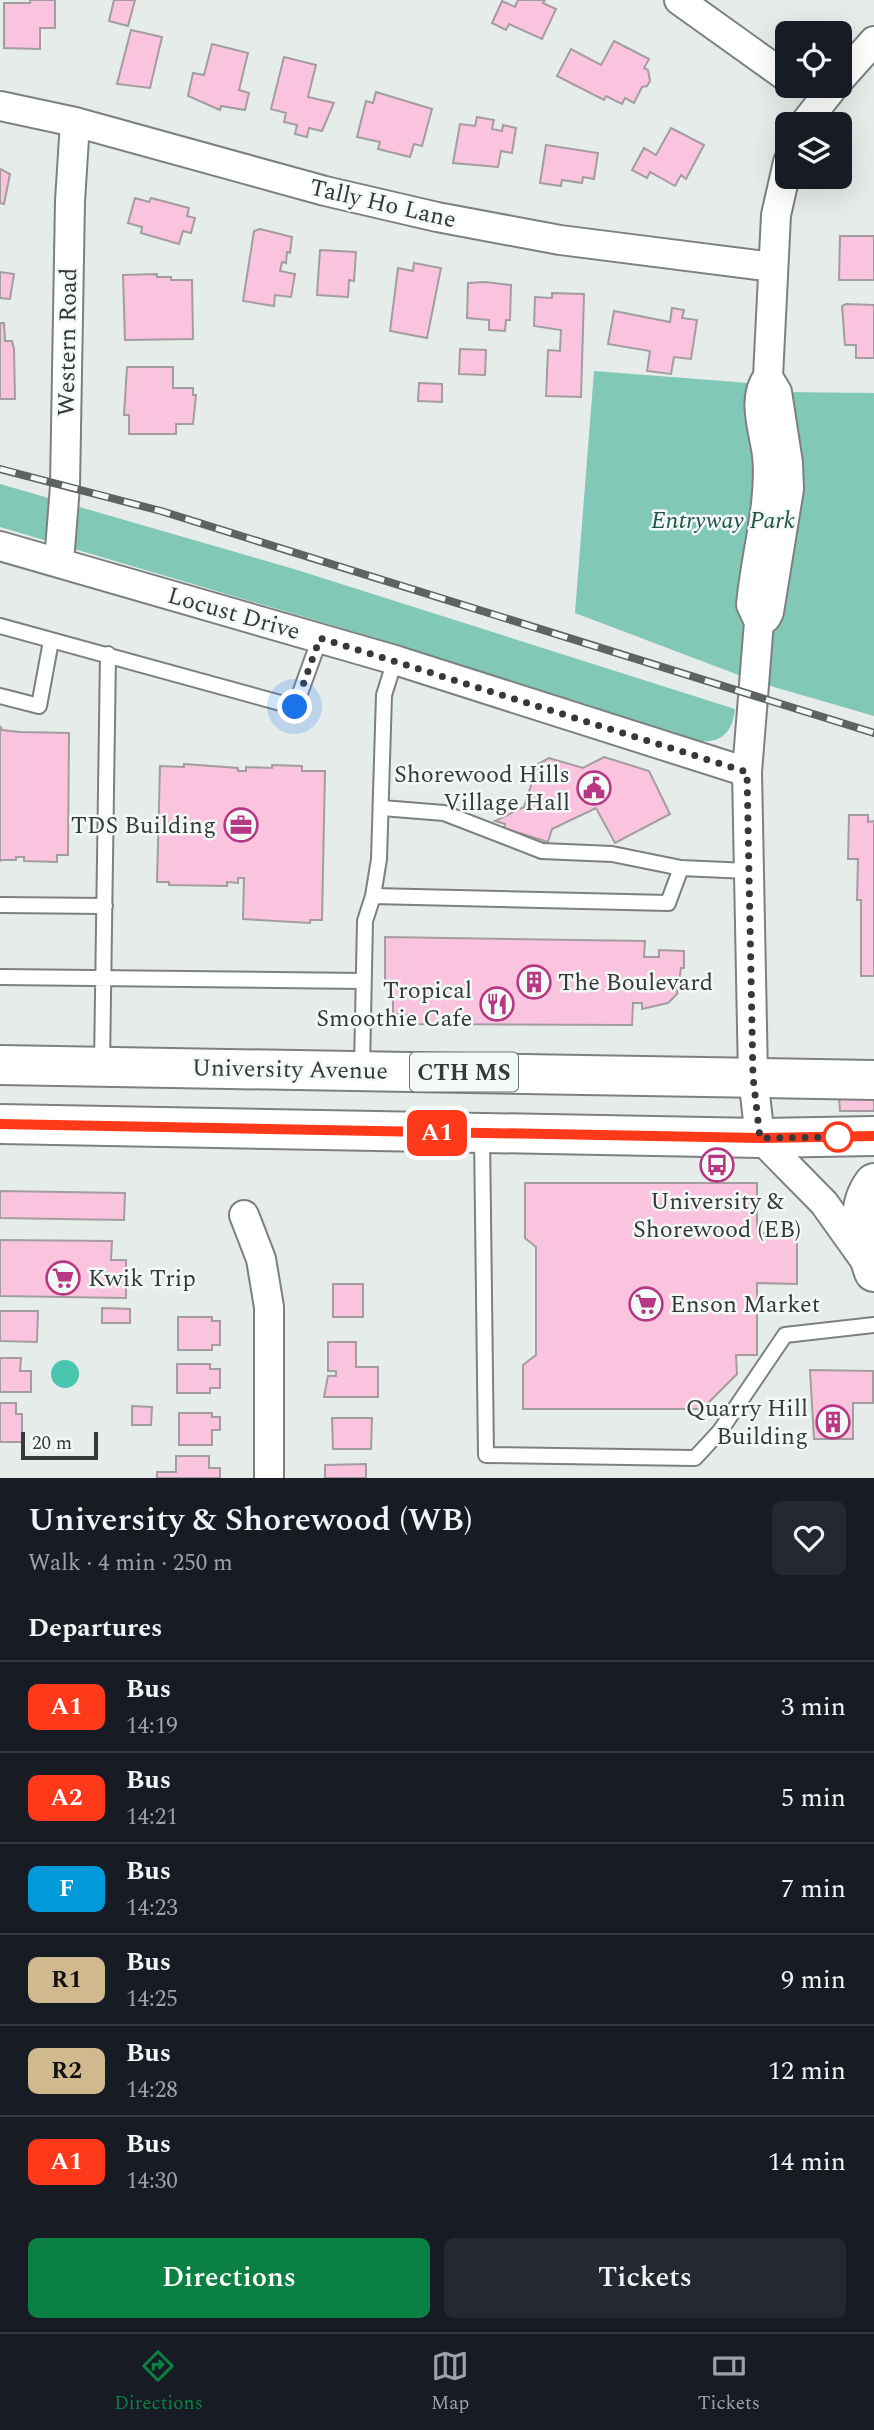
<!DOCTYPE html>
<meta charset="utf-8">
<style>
:root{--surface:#171b24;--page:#242831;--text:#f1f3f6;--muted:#9ea1a6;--line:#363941;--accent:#0b8043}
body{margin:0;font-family:Spectral,serif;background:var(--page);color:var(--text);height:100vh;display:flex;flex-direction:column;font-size:26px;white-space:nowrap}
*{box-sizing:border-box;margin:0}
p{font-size:23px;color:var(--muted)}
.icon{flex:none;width:38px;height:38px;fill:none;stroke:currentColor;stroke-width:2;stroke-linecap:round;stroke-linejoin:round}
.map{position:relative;height:1478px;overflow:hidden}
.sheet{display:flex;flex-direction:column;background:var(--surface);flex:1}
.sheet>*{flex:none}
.badge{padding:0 14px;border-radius:10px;font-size:24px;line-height:46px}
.buttons{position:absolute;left:775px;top:21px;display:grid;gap:14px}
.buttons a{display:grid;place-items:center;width:77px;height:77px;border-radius:10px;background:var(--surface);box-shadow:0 7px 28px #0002;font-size:35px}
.scale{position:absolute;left:21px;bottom:18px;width:77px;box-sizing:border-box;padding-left:7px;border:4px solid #373939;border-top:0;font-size:19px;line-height:24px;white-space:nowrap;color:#373939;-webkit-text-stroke:5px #f3f9f7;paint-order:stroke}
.you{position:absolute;width:35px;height:35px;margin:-18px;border:5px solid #fff;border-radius:50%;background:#1a73e8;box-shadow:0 0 0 10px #1a73e833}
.map>.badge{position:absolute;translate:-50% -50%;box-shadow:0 0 0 4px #fff}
h2{padding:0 28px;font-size:26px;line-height:63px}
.round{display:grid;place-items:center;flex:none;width:74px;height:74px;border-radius:10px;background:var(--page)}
.head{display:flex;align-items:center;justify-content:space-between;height:119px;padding:0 28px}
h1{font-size:33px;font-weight:600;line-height:52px}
.action{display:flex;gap:14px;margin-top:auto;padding:14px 28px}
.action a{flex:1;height:80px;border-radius:10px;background:var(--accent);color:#fff;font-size:28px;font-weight:600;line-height:80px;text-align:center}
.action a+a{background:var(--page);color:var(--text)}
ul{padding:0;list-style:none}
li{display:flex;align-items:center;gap:21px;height:91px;padding:0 28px;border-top:2px solid var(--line)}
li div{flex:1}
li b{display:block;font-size:26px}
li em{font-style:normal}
li .badge{min-width:77px;font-weight:700;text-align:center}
.tabs{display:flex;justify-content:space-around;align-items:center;height:98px;border-top:2px solid var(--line);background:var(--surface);font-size:19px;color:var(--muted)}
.tabs a{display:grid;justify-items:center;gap:4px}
.tabs .current{color:var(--accent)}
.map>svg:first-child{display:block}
.green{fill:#81c8b7}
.water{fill:#49c6ad}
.building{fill:#fac4de;stroke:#a39da0;stroke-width:2}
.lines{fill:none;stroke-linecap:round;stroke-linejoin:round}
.service-casing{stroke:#7c8180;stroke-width:18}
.minor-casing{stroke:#7c8180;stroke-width:32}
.primary-casing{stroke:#7c8180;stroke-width:42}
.service{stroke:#fff;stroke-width:14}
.minor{stroke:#fff;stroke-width:28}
.primary{stroke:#fff;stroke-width:38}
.rail-casing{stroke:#5e6261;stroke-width:8}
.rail{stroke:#f3f9f7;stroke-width:5;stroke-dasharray:16;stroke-linecap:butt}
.line-casing{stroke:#fff;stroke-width:16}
.line{stroke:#ff391a;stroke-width:10}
.walk{stroke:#373939;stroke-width:7;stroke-dasharray:0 12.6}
.stop-dot{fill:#fff;stroke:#ff391a;stroke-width:3.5}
.labels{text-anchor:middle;stroke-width:5;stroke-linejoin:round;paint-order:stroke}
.shield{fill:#f3f9f7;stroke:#6f7372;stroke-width:2}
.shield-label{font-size:23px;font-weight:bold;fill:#373939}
.street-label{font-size:24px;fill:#373939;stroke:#f3f9f7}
.park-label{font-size:24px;font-style:italic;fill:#205349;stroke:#f3f9f7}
.poi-label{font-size:24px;fill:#373939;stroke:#f3f9f7;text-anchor:end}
</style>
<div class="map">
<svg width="874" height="1478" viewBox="0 0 874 1478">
<rect width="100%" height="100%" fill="#e5ecea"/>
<path class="green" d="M594,371l168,13 16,8 96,1v323l-117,-34 -182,-69z
M0,484l294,85 441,140c-3,27 -17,36 -43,31l-293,-95 -399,-118z"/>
<path class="water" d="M51 1374a14 14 0 1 1 28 0a14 14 0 1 1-28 0Z"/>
<path class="building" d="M30,0h25v28h-15v21l-36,-1v-45h26z
M114,0h21l-7,26 -19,-5z
M518,0h27l-2,3 13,6 -14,30 -33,-15 -3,6 -14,-7 10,-22 13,6z
M131,30l31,7 -12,51 -33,-4z
M614,41l35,18 -5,9 4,2 2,11 -3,5 -5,1 -8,16 -9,-5 -3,6 -16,-8 -2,4 -47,-24 14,-27 30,16z
M212,44l36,9 -9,37 10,3 -4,17 -24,-4 -1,4 -32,-14 5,-23 11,2z
M284,57l32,8 -8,32 26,6 -12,28 -13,-3 -2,9 -12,-3 2,-9 -13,-3 2,-9 -15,-4z
M376,92l56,17 -10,37 -8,-2 -4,13 -32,-8 2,-7 -23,-5 9,-36 7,2z
M477,117l17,3 -2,9 10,2 1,-6 13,3 -4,25 -11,-2 -3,16 -45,-4 7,-39 15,2z
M671,128l33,17 -18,34 -5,-4 -6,11 -25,-14 -3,6 -15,-8 12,-22 12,7z
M546,145l52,8 -4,26 -11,-2 -1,6 -20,-3 -1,6 -21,-3z
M0,169l10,5 -6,30 -4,-1z
M135,198l14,4 2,-4 38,10 -2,8 8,2 -4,15 -8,-2 -4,13 -38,-11 1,-6 -14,-4z
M260,229l32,8 -2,16 -3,-1 -1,11 -4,-1 -2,9 15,3 -4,23 -16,-2 -1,11 -31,-5 11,-70z
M840,236h34v44h-35z
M320,250l36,2 -2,29 -5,-1 -1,17 -31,-2z
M414,263l27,5 -14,70 -37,-7 8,-63 15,3z
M0,272l14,2 -4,25 -10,-1z
M157,274v3h14v3h21l1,59 -68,1 -2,-65z
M485,282l26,3 -1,35h-4l-1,11 -16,-1v-10l-22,-2 1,-35z
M552,293l32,1 -3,103 -35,-1 2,-46 12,1 1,-21 -27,-4 1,-29 17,1z
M846,304l28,1v53h-18v-13h-11l-3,-39z
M672,308l12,2 -2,8 15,2 -6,39 -17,-2 -3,17 -24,-3 3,-20 -42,-7 6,-33 56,11z
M0,323h4l1,18h7l2,8 1,50h-15z
M460,349l26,1 -1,25 -26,-1z
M127,367h46v21h20v7h3l-3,29h-17v10h-47v-19h-5z
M419,383l23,1v18l-24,-1z
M0,726l2,4 18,2 49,1 -1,122h-11v7l-33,-1v-4h-8v3h-16v2z
M604,757l45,14 21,43 -55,29 -19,-35 -44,21 -4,13 -44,-14 1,-4 -10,-3 29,-14 14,-43 11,-6 34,10z
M184,764l54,4v3h8v-4l26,1v-3l30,1v5h23l-3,149h-12v3l-67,-4 1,-41h-6v5l-11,-1v4l-58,-1v-3h-12l3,-116 24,1z
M849,815h19v7l6,-1v155h-13v-76h-4l1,-41h-10z
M385,937l260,4 -1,16h15v-7l25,1v17h-3l-4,26 -9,9 -26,6v-6h-9l-1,22 -224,-1 1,-9 -16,-1v-23h-5v-10h-3z
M839,1098h35v13h-34z
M525,1183h232v50h40v51l-40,-1v72h-21l1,19 -35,35h-179v-44l13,-10v-108l-11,-9z
M0,1191l125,2 -1,27 -124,-2z
M0,1240l112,1 -1,19h15v38l-126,-2z
M333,1284h30v33h-30z
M102,1308l28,1v14h-28z
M0,1311h38l-1,31 -37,-1z
M178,1317h34v4h8v24h-8v5h-34z
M328,1342h28v25h22v30h-54l4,-21h8v-5h-8z
M0,1358h21l-1,13h11v21h-31z
M177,1364h33v5h10v19h-10v5h-33z
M810,1370l63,1v32h-20v36h-39z
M0,1403h16v11h6v28h-22z
M132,1406l20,1 -1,18h-19z
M179,1413h33v4h8v13h-8v15h-33z
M332,1418h40l-1,31h-38z
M176,1456h33v12h11v10h-63v-6h19z
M366,1464v14h-41v-13z"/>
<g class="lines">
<defs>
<path id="service" d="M0,626l295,81 25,-69
M0,696l39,10 12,-65
M382,808l62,5 98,38 70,3 69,14 67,3
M373,896l295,7 13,-35
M0,905l105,1
M0,977l363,4
M102,1065l6,-411
M362,1068l3,-147 8,-25 6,-37 5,-164 11,-35
M482,1135l4,320 209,3 25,-27 65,-96 89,-10"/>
<path id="minor" d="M679,0l109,78
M840,79l34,-38
M0,106l75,16 250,69 112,26 123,23 213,27
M804,124l30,-38
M788,162l-12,53 -8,162c-17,21 -4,54 -1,78 5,46 -12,103 -16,150l8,17 -12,150 6,305 7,61 64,65 40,56
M0,546l395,114 352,112
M59,562l6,-76 5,-285 5,-79
M759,622l7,-4 3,-6 20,-123 -1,-26 -11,-71 -9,-15
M244,1215l17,44 8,48v171"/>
<path id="primary" d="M0,1065l874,15
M0,1124l760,14 114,-2
M874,1183c-21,28 -10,60 0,89"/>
</defs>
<use href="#service" class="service-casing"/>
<use href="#minor" class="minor-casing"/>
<use href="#primary" class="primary-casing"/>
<use href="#service" class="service"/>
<use href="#minor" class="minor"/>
<use href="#primary" class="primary"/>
<defs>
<path id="rail" d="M0,469l161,42 713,222"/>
</defs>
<use href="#rail" class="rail-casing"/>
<use href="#rail" class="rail"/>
</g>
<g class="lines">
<defs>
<path id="line" d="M0,1124l760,14 114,-2"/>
</defs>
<use href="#line" class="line-casing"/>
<use href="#line" class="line"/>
<path class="walk" d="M295,707l25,-69 427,134 6,305 7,61 78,-1"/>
</g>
<defs>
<symbol id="civic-ring" viewBox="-11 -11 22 22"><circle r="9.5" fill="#f3f9f7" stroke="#b73783" stroke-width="1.5"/><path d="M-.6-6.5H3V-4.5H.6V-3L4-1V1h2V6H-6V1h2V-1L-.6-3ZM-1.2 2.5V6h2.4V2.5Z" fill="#b73783"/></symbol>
<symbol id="office-ring" viewBox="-11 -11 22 22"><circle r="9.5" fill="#f3f9f7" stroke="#b73783" stroke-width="1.5"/><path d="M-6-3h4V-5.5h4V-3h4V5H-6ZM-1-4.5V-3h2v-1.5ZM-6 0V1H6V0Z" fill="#b73783"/></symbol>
<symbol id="building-ring" viewBox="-11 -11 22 22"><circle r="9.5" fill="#f3f9f7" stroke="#b73783" stroke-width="1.5"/><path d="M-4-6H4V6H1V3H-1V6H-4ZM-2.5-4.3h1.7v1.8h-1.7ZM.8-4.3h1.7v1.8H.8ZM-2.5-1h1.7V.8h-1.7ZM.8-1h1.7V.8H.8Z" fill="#b73783"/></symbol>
<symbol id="restaurant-ring" viewBox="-11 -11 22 22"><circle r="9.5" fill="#f3f9f7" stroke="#b73783" stroke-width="1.5"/><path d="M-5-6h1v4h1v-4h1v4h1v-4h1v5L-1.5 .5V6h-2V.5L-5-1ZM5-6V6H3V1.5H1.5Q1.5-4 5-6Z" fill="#b73783"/></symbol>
<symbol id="bus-ring" viewBox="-11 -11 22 22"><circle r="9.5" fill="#f3f9f7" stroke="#b73783" stroke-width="1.5"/><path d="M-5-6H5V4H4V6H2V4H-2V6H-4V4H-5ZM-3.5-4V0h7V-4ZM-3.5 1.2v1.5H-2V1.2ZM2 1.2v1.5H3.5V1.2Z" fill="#b73783"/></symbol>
<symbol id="supermarket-ring" viewBox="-11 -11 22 22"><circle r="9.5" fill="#f3f9f7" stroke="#b73783" stroke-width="1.5"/><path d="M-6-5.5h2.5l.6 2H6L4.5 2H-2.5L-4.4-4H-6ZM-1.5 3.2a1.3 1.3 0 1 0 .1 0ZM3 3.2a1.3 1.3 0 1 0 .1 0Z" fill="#b73783"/></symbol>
</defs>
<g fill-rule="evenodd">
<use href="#civic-ring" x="575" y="769" width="38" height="38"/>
<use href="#office-ring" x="222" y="806" width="38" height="38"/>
<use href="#building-ring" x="515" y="963" width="38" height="38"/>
<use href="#restaurant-ring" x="478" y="985" width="38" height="38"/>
<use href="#bus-ring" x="698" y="1146" width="38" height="38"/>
<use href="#supermarket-ring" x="44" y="1259" width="38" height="38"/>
<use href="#supermarket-ring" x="627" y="1285" width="38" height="38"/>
<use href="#building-ring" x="814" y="1403" width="38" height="38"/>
</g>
<circle class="stop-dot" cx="838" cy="1137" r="14"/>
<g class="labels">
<rect class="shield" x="410" y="1052.5" width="108" height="39" rx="5"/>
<g class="shield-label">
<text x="464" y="1080">CTH MS</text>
</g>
<g class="street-label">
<text transform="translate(383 203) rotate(13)" y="8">Tally Ho Lane</text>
<text transform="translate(67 342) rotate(-89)" y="8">Western Road</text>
<text transform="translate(234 613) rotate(16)" y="8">Locust Drive</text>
<text transform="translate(290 1069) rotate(1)" y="8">University Avenue</text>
</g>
<g class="park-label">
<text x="723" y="528">Entryway Park</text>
</g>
<g class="poi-label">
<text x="570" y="782">Shorewood Hills<tspan x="570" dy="28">Village Hall</tspan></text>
<text x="216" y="833">TDS Building</text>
<text x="558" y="990" text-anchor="start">The Boulevard</text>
<text x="472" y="998">Tropical<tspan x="472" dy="28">Smoothie Cafe</tspan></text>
<text x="717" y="1209" text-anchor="middle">University &amp;<tspan x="717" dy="28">Shorewood (EB)</tspan></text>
<text x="88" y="1286" text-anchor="start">Kwik Trip</text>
<text x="670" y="1312" text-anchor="start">Enson Market</text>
<text x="808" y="1416">Quarry Hill<tspan x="808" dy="28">Building</tspan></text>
</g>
</g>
</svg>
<div class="buttons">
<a><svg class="icon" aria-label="locate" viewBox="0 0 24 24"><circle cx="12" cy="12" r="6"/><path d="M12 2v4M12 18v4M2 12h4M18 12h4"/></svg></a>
<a><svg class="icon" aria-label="layers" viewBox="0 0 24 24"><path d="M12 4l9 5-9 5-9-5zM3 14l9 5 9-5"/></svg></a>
</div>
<div class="scale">20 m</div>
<div class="you" style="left:295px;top:707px"></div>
<b class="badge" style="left:437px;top:1133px;background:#ff391a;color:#fff">A1</b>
</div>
<section class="sheet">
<div class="head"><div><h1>University &amp; Shorewood (WB)</h1><p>Walk · 4 min · 250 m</p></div><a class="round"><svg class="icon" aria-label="heart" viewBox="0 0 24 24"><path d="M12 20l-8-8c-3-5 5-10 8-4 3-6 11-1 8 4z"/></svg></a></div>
<h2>Departures</h2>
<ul>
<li><span class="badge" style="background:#ff391a;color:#fff">A1</span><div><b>Bus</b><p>14:19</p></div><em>3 min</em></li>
<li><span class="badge" style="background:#ff391a;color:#fff">A2</span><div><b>Bus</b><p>14:21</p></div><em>5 min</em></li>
<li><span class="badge" style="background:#009ada;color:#fff">F</span><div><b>Bus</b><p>14:23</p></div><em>7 min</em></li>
<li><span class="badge" style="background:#d0b98f;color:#111">R1</span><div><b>Bus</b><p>14:25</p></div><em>9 min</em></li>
<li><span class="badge" style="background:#d0b98f;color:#111">R2</span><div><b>Bus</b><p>14:28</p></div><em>12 min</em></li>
<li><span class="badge" style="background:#ff391a;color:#fff">A1</span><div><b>Bus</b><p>14:30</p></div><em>14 min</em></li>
</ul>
<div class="action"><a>Directions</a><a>Tickets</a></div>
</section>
<nav class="tabs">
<a class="current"><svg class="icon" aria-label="directions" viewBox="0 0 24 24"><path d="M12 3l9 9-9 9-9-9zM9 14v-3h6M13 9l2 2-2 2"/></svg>Directions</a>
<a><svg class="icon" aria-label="map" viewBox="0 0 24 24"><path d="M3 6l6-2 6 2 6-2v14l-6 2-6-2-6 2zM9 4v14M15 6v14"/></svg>Map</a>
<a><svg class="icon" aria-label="tickets" viewBox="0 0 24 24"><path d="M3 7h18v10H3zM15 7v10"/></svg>Tickets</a>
</nav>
